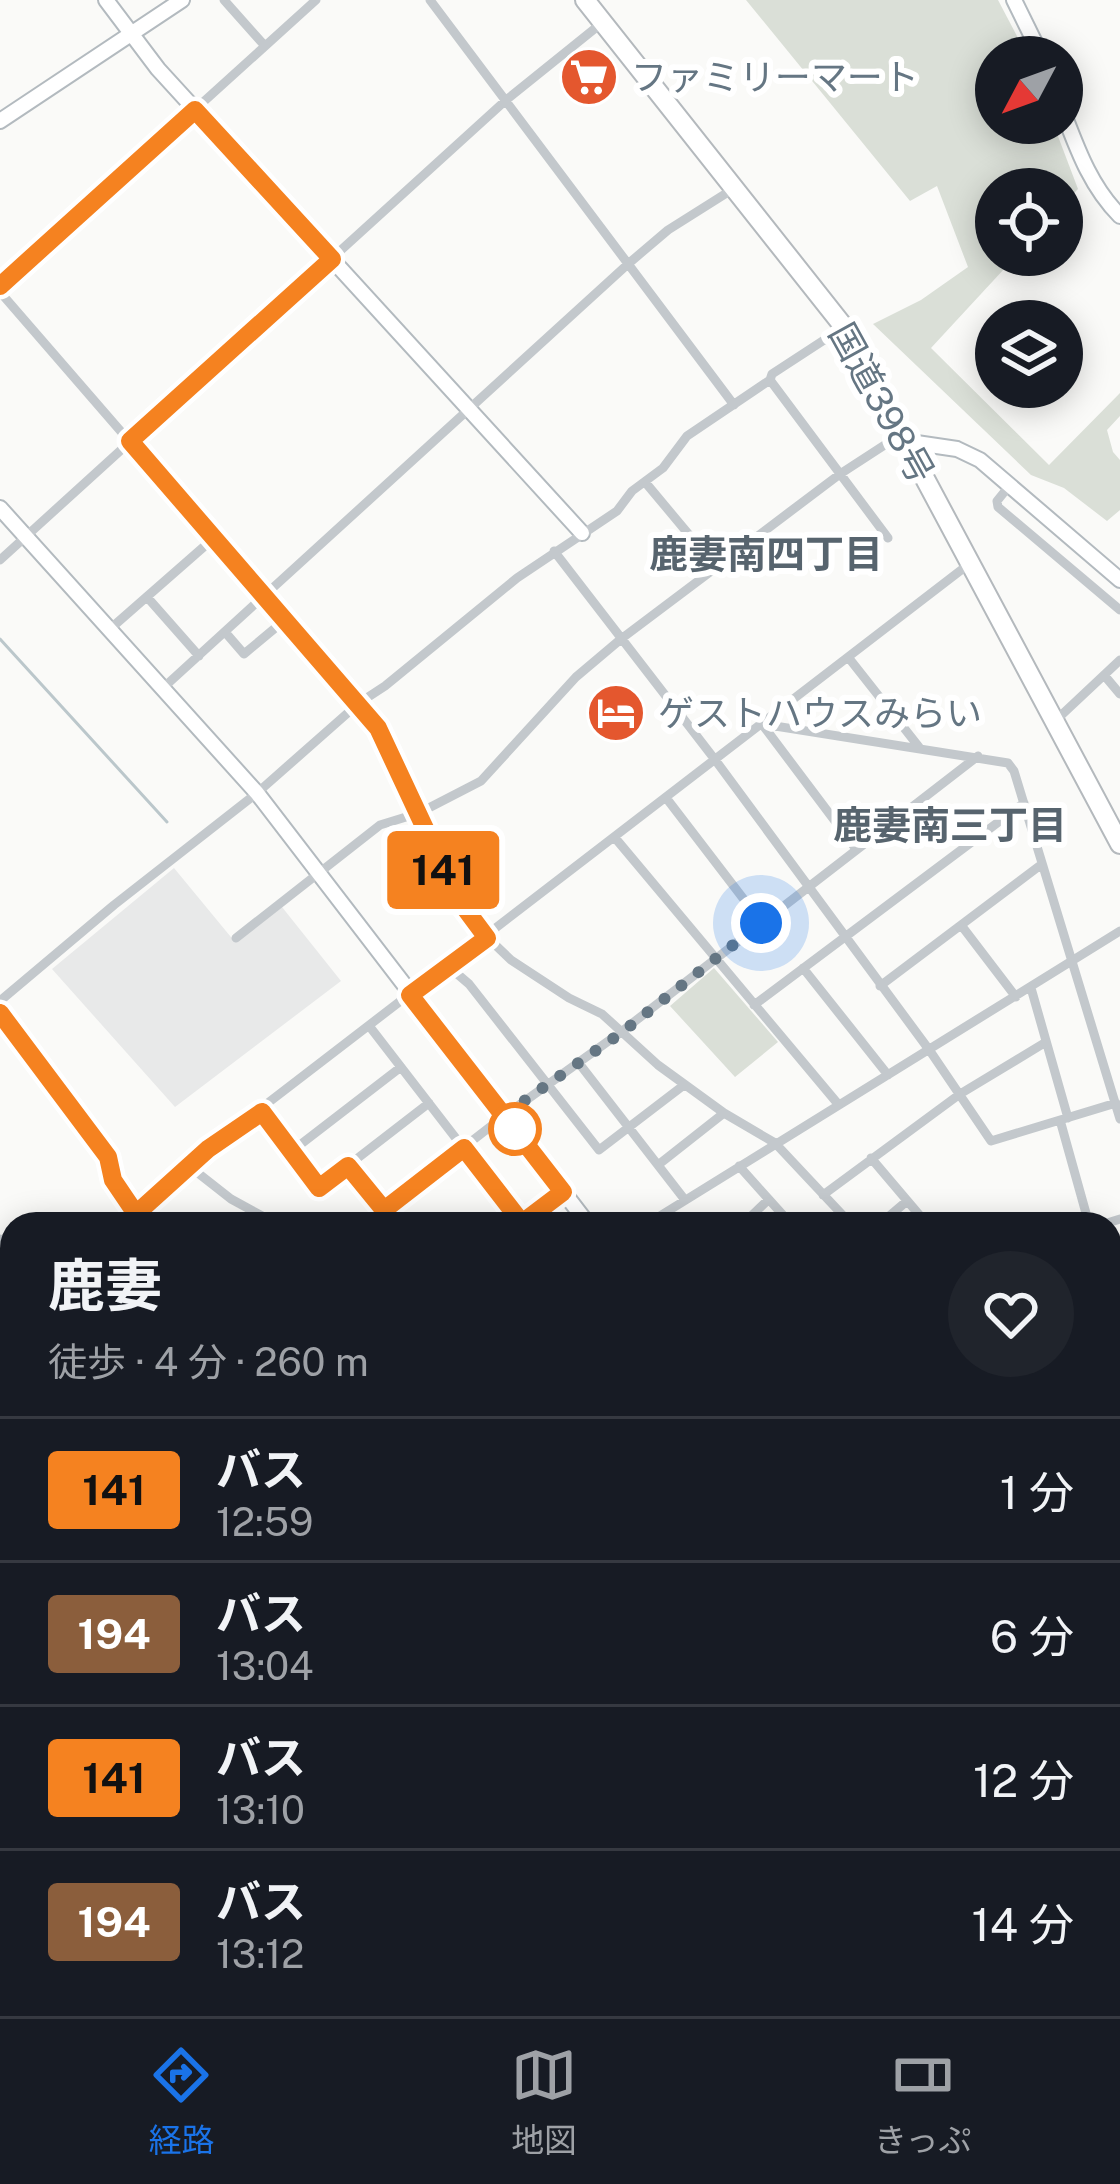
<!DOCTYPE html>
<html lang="ja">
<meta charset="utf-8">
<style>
:root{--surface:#171b24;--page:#20242c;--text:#f1f3f6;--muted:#9ea1a6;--line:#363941;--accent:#1a73e8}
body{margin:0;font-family:"Public Sans","Noto Sans JP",sans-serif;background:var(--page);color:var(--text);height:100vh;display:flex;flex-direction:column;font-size:45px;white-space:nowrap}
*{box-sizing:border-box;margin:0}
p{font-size:39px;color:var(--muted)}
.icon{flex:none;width:66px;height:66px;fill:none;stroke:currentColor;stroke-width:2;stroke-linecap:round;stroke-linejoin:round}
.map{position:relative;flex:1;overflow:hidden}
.panel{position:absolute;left:0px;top:1212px;width:1122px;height:804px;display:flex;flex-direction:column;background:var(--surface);border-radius:36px 36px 0 0;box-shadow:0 6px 30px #0003}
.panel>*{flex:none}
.badge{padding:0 24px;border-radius:9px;font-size:42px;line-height:78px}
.needle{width:78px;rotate:229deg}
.controls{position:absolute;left:975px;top:36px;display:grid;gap:24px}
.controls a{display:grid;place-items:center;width:108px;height:108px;border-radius:50%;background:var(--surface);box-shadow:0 6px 30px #0003;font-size:60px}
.you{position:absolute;width:60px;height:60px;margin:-30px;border:9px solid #fff;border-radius:50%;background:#1a73e8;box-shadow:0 0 0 18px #1a73e833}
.map>.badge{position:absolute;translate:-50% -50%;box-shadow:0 0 0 6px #fff}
.round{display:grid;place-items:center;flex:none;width:126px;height:126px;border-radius:63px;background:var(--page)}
.headline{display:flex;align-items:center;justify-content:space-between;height:204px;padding:0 48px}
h1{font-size:57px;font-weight:700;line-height:90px}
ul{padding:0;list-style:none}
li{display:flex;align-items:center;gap:36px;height:144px;padding:0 48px;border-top:3px solid var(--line)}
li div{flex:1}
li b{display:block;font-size:45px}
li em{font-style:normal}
li .badge{min-width:132px;font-weight:700;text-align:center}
.tabs{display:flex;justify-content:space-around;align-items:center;height:168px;border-top:3px solid var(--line);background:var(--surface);font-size:33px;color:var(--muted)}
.tabs a{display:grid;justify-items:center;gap:6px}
.tabs .selected{color:var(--accent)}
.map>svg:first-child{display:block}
.built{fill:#e8e9e9}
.green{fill:#dadfd7}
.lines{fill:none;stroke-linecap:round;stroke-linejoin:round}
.stream{stroke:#bbc7cb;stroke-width:3}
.secondary-casing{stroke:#b3babf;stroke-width:18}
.highway-casing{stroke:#b4b9bd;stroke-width:22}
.street{stroke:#c3c8cc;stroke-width:9}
.secondary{stroke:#fff;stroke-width:14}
.highway{stroke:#fff;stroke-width:18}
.line-casing{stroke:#fff;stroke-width:27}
.line{stroke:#f58220;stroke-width:18}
.walk{stroke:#657683;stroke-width:12;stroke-dasharray:0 21.6}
.stop-dot{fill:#fff;stroke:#f58220;stroke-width:6}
.labels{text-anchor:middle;stroke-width:12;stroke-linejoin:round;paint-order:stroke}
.poi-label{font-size:36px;fill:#657683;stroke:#fff;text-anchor:start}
.street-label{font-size:36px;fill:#657683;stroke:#fff}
.neighbourhood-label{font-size:39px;font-weight:bold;fill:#57646e;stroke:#fff}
</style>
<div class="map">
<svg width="1120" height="2016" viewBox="0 0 1120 2016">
<rect width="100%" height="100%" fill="#fafaf8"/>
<path class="built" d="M174,868l61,74 47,-35 59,74 -166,126 -123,-138z"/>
<path class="green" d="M746,0h252l30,57h-32v66h57l25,66 -16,17v-17h-66v66h21l-86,93 118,117 71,-72v23l-13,14 6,22 7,8v50l-13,11 -43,-33 -33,-13 -158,-151 48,-24 47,-33 -31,-81 -27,15z
M714,968l64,74 -43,35 -65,-71z
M0,1633l12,6v365h893l12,12h-917z
M1110,1951l5,6 5,-3v62h-190l22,-1 21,-11h137z"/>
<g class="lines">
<path class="stream" d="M0,639l167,183"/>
<defs>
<path id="secondary" d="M106,0l52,69 424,464
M1014,0l28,57
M1062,109c15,39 28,77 58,107
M0,121l182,-121
M903,441l54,8 23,11 140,120
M0,508l257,285 331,431
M1110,1566l10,12"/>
<path id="highway" d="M585,0l259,327 276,517"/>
</defs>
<use href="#secondary" class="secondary-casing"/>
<use href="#highway" class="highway-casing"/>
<path class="street" d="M224,0l41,46
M430,0l304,405
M0,286l316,-286
M0,292l378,436 80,171 29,38 24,23 58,38 33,16 56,51 66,48 51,30 76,81
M770,380l118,158
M645,482l71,85
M1010,485l-13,16 1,6 122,103
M554,551l162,210 214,290 61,90 125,-38
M0,560l505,-459 98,-79
M147,597l52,59
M110,629l105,-92
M225,632l19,22 42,-35
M848,657l71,90
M1104,675l16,19
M163,688l465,-424 40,-34 65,-41
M1054,722l66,-62
M762,724l246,39 6,8 106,348
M762,724l94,125
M667,799l95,124
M616,839l222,265
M961,925l55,72
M236,938l144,-113 39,-12 62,-32 95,-104 45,-38 219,-165 60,-39
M448,966l21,18 130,166 85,-65
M803,968l85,107
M880,986l162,-122
M1031,988l37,130
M0,1001l114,-96 143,-112 102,-90 26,-17 132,-108 100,-67 15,-20 31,-23 24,-32 83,-56 2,-6 72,-47
M754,1005l270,-202
M0,1013l108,144 5,23 23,34
M370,1027l152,197 41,-32
M578,1062l107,138
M262,1112l57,76 110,-85
M1060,1120l29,104
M292,1151l109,-84
M871,1158l56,66
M658,1165l66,-52
M189,1166l42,33 46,25
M348,1166l36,43
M739,1166l52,58
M823,1195l137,-101 86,-52
M125,1224l83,-75 761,-585
M365,1224l139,-108 117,-84 357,-276
M647,1224l473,-293
M743,1224l25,-24
M880,1224l27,-23
M1104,1224l16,-5
M0,1239l12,13
M0,1298l12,-4
M1110,1336l10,-3
M0,1353l12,16
M7,1492l5,-13
M1110,1507l10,-10
M1110,1804l10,-6
M890,2016l11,-12"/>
<use href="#secondary" class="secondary"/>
<use href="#highway" class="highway"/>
</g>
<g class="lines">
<defs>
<path id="line" d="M0,286l195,-176 137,149 -202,182 248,287 80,171 29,39 -77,57 153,197 -41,31 -58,-75 -80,62 -36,-44 -29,22 -57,-76 -54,37 -72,65 -23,-34 -5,-23 -108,-144"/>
</defs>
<use href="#line" class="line-casing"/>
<use href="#line" class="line"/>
<path class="walk" d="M515,1129l-11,-14 117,-82 140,-110"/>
</g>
<defs>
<symbol id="supermarket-disc" viewBox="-11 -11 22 22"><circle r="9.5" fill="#e4572e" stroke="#fff"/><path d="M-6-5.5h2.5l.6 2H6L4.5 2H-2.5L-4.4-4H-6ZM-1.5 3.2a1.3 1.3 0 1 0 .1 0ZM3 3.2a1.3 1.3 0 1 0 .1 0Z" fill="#fff"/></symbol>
<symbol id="hotel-disc" viewBox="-11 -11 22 22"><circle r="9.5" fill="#e4572e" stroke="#fff"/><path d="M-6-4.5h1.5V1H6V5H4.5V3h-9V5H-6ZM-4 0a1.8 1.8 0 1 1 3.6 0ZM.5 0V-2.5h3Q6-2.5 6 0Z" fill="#fff"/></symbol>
</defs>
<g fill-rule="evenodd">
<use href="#supermarket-disc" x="556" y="44" width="66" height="66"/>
<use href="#hotel-disc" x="583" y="680" width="66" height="66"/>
</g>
<circle class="stop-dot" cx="515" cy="1129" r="24"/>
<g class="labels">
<g class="poi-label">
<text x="631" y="90">ファミリーマート</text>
<text x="658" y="726">ゲストハウスみらい</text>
</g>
<g class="street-label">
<text transform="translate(882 403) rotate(61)" y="13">国道398号</text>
</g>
<g class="neighbourhood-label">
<text x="766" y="568">鹿妻南四丁目</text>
<text x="950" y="839">鹿妻南三丁目</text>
</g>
</g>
</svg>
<div class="controls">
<a><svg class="needle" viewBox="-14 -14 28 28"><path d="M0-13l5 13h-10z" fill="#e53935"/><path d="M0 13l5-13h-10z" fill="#9ea1a6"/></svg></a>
<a><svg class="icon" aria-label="locate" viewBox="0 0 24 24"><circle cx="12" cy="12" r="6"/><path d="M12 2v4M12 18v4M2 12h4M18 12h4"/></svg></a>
<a><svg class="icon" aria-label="layers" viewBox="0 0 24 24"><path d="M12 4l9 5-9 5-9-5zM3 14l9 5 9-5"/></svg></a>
</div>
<div class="you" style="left:761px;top:923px"></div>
<b class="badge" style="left:443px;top:870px;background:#f58220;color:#111">141</b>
<section class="panel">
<div class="headline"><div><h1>鹿妻</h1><p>徒歩 · 4 分 · 260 m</p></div><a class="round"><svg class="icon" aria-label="heart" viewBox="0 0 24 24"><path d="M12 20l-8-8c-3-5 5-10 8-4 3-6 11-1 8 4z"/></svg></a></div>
<ul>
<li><span class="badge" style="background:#f58220;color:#111">141</span><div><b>バス</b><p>12:59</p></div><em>1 分</em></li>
<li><span class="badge" style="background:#8b5e3c;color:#fff">194</span><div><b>バス</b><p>13:04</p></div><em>6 分</em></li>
<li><span class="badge" style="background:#f58220;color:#111">141</span><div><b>バス</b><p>13:10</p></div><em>12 分</em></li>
<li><span class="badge" style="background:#8b5e3c;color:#fff">194</span><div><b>バス</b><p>13:12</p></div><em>14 分</em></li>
</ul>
</section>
</div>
<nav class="tabs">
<a class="selected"><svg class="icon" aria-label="directions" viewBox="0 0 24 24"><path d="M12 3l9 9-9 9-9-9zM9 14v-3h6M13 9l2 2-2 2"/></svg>経路</a>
<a><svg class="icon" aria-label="map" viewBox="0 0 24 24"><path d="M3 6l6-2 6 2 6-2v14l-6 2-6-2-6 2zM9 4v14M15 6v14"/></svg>地図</a>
<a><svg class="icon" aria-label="tickets" viewBox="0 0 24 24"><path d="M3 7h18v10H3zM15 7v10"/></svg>きっぷ</a>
</nav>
